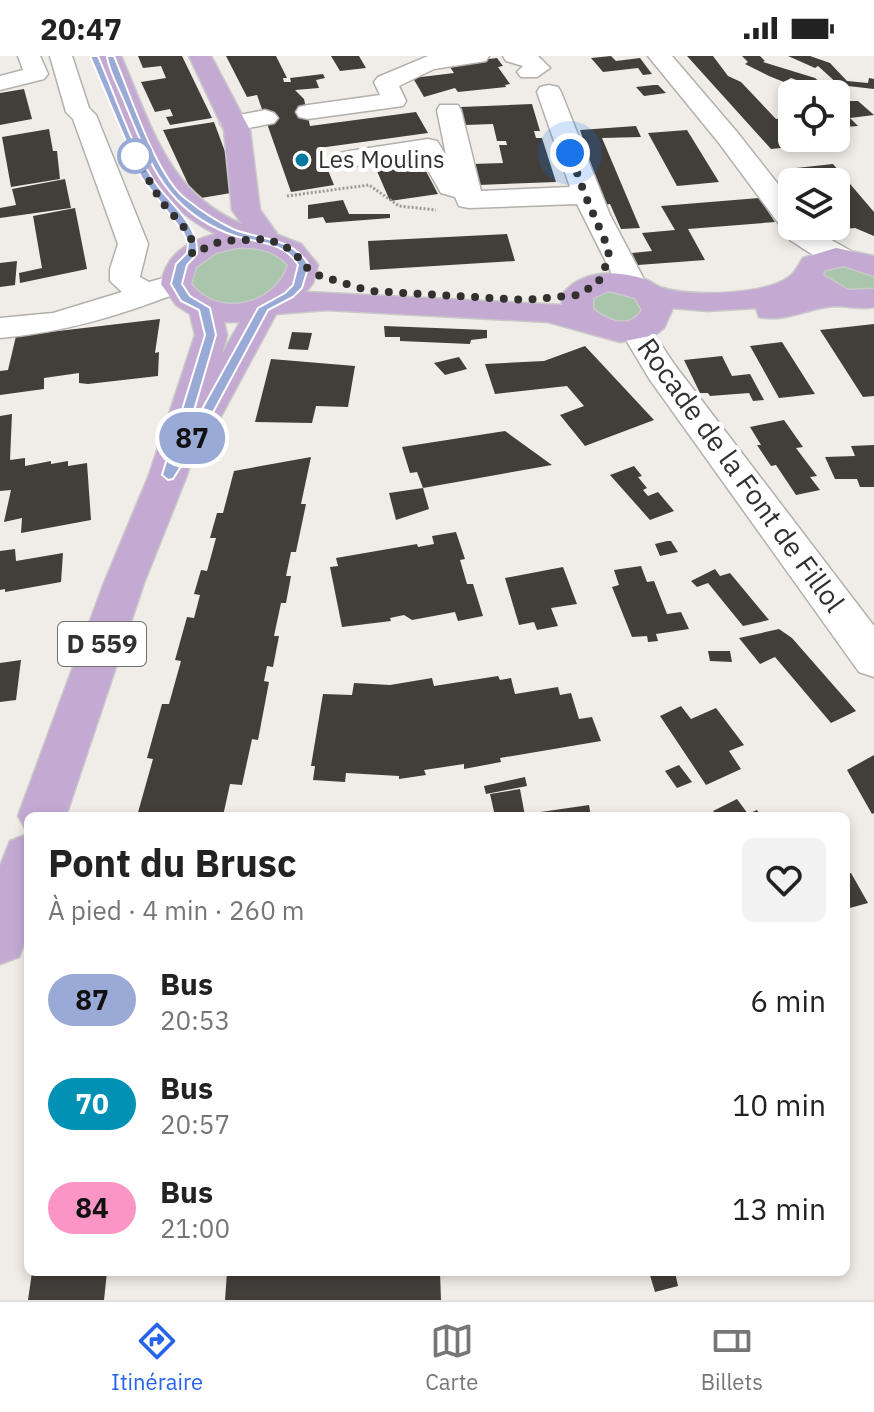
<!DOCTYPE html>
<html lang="fr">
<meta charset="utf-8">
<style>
:root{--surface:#fff;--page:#f2f2f2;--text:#222;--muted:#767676;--line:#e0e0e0;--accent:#2563eb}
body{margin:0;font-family:"IBM Plex Sans",sans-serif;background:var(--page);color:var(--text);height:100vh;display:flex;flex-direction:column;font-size:30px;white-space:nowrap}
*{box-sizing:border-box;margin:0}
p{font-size:26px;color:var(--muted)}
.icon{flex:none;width:44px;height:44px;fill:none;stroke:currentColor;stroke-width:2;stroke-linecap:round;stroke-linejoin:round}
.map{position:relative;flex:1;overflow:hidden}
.sheet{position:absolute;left:24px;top:756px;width:826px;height:464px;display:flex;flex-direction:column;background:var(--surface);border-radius:12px;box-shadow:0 4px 12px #0003}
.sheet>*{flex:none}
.badge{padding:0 16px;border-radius:26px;font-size:28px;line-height:52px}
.controls{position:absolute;left:778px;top:24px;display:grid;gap:16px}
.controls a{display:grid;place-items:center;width:72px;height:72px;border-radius:12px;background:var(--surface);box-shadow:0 4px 12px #0003;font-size:40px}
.you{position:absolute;width:40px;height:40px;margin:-20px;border:6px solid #fff;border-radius:50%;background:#1a73e8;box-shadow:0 0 0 12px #1a73e833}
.map>.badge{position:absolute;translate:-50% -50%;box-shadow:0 0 0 4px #fff}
.round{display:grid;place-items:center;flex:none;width:84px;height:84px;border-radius:12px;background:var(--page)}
.overview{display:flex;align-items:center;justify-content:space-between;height:136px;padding:0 24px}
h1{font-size:38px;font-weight:800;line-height:60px}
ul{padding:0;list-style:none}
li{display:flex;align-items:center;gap:24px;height:104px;padding:0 24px}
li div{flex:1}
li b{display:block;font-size:30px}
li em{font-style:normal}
li .badge{min-width:88px;font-weight:700;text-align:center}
.status{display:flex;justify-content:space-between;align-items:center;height:56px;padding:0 40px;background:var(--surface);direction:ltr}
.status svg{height:22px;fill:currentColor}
.tabs{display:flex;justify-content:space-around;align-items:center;height:112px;border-top:2px solid var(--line);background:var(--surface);font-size:22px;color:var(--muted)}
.tabs a{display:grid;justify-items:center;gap:4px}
.tabs .selected{color:var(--accent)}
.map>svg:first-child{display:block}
.green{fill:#a9c5ac}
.building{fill:#423f3b}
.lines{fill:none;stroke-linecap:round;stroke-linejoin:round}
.minor-casing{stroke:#b2b0ab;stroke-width:3}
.major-casing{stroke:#cac9c9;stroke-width:3}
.path{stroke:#9c9a96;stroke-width:3;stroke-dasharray:2 2;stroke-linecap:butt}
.minor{fill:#fff;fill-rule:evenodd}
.major{fill:#c4aad3;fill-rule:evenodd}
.line{fill:#9aaad7;stroke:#fff;stroke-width:2}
.walk{stroke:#32312f;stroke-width:8;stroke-dasharray:0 14.4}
.stop-dot{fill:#fff;stroke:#9aaad7;stroke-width:4}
.poi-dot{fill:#0179a1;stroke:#fff;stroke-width:3}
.labels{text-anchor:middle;stroke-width:8;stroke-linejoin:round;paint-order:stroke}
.far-poi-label{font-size:24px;fill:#32312f;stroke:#fff;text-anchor:start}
.shield{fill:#fff;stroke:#706f6d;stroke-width:2}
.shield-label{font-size:26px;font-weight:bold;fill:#32312f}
.street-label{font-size:28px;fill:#32312f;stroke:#fff}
</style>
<div class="status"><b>20:47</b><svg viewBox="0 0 49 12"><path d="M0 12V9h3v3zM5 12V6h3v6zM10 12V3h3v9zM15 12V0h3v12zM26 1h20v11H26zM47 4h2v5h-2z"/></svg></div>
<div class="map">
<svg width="874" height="1244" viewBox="0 0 874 1244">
<rect width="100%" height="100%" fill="#f0ede8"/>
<path class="green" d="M221,185l75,13 -20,49 -71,5 -28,-34z
M814,208l60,3v31l-15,3 -49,-32z
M609,226l49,28 -45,21 -35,-36z"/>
<path class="building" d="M138,0h44l30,62 -42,7 -4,-8 7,-1 -3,-7 -15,3 -14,-30 25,-4 -5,-12 -18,2z
M226,0h50l11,22h-4l1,4h7l-1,-4 33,-4 2,4 -9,2 3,8 -24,2 9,9 6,27 106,-14 12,21 -109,15 15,37 -43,7 -34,-97 -10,2z
M331,0h28l7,12 -26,3z
M611,0l5,5 24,-3 12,16 -9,1 -5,-7 -35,4 -12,-14z
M687,0h26l15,20 13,6 35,37 16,-1v14h-3l12,14 -30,3z
M742,0h18l5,5 -2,1 52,16 9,8 -13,8h-13l-6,-2 18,-7 -19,-7 -7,4 -15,-6 -24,-12 3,-2z
M788,0h22l20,7 17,18 21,2 1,-5 5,1v10l-35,-4 -21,-19 -3,2z
M497,2l6,8 -5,1 12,17 -5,1 1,2 -48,5 -3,-4 -31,9 -11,-19 41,-5 -6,-9z
M654,29h4l8,8 -22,3 -8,-9z
M24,33l8,30 -32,6v-32z
M841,45h17l16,14 -24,3 8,8 -12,1 -5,-5 -5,1v-21z
M532,48l8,27h-6l2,7h6l14,44 -78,3 -5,-21 30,-1 -4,-18h8l-1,-4h-9l-4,-17 -28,1 -4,-18z
M214,66l13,35 4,36 -36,6 -32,-69z
M636,70l5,11 -39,1 38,90 -19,1 -11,-25 -6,1 -24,-75z
M49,73l4,22h4l3,28 -49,8 -9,-50z
M687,74l32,52 -42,4 -29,-53z
M418,100l20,38 -48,7 -17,-39z
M833,108l41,48v24l-19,-8 -22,2 -4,-4h7v-44h-42l-7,-13z
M65,123l6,29 -71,10v-10l16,-3 -4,-16z
M759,142l16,24 -87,7 17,31 -67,5 -6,-12 20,-2 -10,-18 33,-3 -14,-24z
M343,144l6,14h41v4l-64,5 -3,-6 -15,2v-14z
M75,152l12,61 -67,14 -1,-10 23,-5 -9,-52z
M507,178l8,27 -145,9 -2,-29z
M17,205l-2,24 -15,2v-24z
M160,263l-5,34 4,-1 -1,24 -70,8 -9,-1v-10l-35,5v11l-44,6v-24l8,-1 8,-34z
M874,268v72l-11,1 -43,-67z
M384,270l103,4v8l-16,2 -1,4 -70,-3v-4h-15z
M292,276l20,1 -4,17 -20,-1z
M782,286l33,52 -36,4 -29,-52z
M585,290l69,74 -69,26 -25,-31 24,-9 -17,-20 -72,8 -10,-30 59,-3z
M722,300l10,20 18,-2 14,26 -11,1 -4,-8 -39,3 -2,-3h-8l-16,-33z
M459,301l8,12 -22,6 -11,-12z
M271,303l84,7 -7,41 -32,-1 -4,17 -57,-1z
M12,358l-2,46 15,-2v8l26,-5v3l17,-3v5l19,-3 4,57 -70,13 1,-15 -18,4 7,-32 -11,1v-75z
M784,364l19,27 -7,1 21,28 -7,1 10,13 -24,5 -20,-30 -5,1 -14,-21h4l-11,-18z
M505,375l47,34 -129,23 6,21 -33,11 -7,-27 34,-5 -6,-16 -7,1 -8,-26z
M874,389v42h-14l-3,-8h-22l-10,-22 30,-1 -4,-10z
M311,401l-10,47h5l-10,48h-5l-5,24h5l-5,27h-5l-7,33h5l-6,31 -6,-1 -3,15 5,1 -11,58 -6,-1 -10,46 -12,-1 -7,32h-86l16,-57 -6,-1 15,-54h7l12,-43 -6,-1 12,-43 7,1 6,-23 -6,-1 7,-24 6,1 9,-33h-6l7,-25h6l11,-42z
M634,410l8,10 -4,1 9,11 -4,2 5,6 10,-4 16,19 -24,9 -40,-45z
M456,476l9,27 -5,1 7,24h6l10,32 -25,5 -3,-9 -43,8 -8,-5 -14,3 1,3 -49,6 -12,-60 8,-1 -2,-8 81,-14 1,3 16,-3 -2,-8z
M667,485h4l7,11 -18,4 -5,-12z
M15,493l1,12 47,-8 -2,29 -56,10v-3l-5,1v-39z
M641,510l6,16 7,-1 13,33 14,-2 8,17 -33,5 2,7 -10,1 -1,-6 -15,1 -20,-50 7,-2 -5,-15z
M563,511l14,37 -26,4 7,18 -21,4 -3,-8 -15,3 -14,-47z
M715,513l5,7 10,-3 39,47 -26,6 -35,-43 -11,4 -6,-6z
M779,573l13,9 64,73 -25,12 -56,-66 -15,7 -21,-26z
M708,595h22l2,11 -22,-1z
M21,604l-5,40 -16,2v-39z
M498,620l2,4 11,-2 4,16 43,-7 2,8 11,-2 8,26 13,-2 9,24 -101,17 1,4 -37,7v-5l-40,6 2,5 -27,4v-3l-53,-3 -1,9 -32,-2 2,-14h-4l12,-72 29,1 2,-12 36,2 42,-7 2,8z
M681,650l10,13 25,-11 28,37 -15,6 12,18 -35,16 -46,-69z
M874,699v58l-2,1 -25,-44z
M679,709l13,17 -15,6 -12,-17z
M525,721l2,9 -41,8 -2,-8z
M520,733l5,27h-30l-5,-22z
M737,743l11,15 9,-4 4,6h-45l-3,-5z
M589,749l2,11h-64v-2z
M851,817l17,30 -22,6v-35z
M32,1216h75l-3,28h-76z
M227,1216h213l1,28h-216z
M649,1216h26l3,14 -23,6z"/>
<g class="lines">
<defs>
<path id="minor" d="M18,0h22l8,18 -4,5 -44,11v-14l23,-6z
M50,0h22l17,52 7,7 52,129 -8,33 9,5 18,-5 11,2 4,7 -4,7c-61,23 -112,39 -178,45v-20l53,-5 69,-21 -12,-11v-12l8,-25 -45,-125 -7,-7z
M428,0h61l-3,5 -52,8 -35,17 7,15 -3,5 -95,13 -9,-2 -3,-5 3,-5 9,-2 72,-10 -6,-13 4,-5z
M503,0h35l12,12 -13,9h-16l-4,-5 6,-6 -17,-5z
M648,0h24l65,76 55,70v24l18,2 41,23 4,6 -4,6c-23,6 -43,-12 -61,-23l-4,-6 2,-4 -6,-2 -63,-85z
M549,29l9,2 3,5 49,123 37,70 -4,7 -11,2 -11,-2 -44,-88 -108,4 -10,-2 -4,-9 -14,-4 -21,-37 -71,11 -9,-2 -4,-6 4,-6 9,-2 79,-12 9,2 9,14 -9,-45 3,-5h18l3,5 20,81 89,-4 -33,-95 3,-5z
M265,54l9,3 4,5 -4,5 -41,8 -9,-3 -4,-5 4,-5z
M636,264l11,3 27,41 200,262v51l-15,-5 -209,-292 -30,-50 5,-7z"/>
<path id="major" d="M99,0h22c31,70 45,135 121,168l-10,-14 -8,-80 -35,-74h22l39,74 10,80 18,25 23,9 17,21 -5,18 -7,9 256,13v-10c19,-26 57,-25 85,-15 5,2 10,7 16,8 28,9 102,7 126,-11 6,-4 10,-13 14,-19l33,-10 38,8v20l-30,-10 -19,4 -2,5 25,15 26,-1v18c-14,3 -25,-1 -39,-1 -25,1 -50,17 -76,11l-3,-9 -49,3 -34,-3 -9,20 -9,7 -35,7 -72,-20 -221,-12 -51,4 -57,106 -17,2 -15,53 -43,108 -78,233h-38v17l-10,-17 86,-233 45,-108 46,-140 -5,-21 -14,-9 -15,-21c5,-30 27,-43 55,-50 -73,-35 -89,-108 -117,-178zM236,192c21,-1 37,1 52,17 -12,40 -70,54 -97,19l5,-17 20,-14zM609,235l26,7 7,12c-12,20 -34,11 -49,-1v-11zM224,266h16l-18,32 5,-19z
M28,778v99l-9,24 -19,7v-98l10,-25z"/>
</defs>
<use href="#minor" class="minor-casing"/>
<use href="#major" class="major-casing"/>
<path class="path" d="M287,140l82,-11 30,21 37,4"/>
<use href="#minor" class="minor"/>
<use href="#major" class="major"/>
</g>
<path class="line" d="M90,0h8c17,39 31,83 53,120 14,25 49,47 46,78l-10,11 -5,19 8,12 20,12 6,27 -30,103 72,-130 27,-15 8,-8 5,-20c-15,-26 -46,-21 -71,-32 -61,-24 -78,-71 -101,-127 -6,-16 -18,-36 -19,-50h7c16,37 42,121 72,143 14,11 32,23 47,30 29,12 58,7 76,36l-7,23 -9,9 -25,13 -65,121 -30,48 -5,1 -6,-5 43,-140 -6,-25 -18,-9 -10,-17 5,-20 11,-11 1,-10 -5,-11 -42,-55z"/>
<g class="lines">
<path class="walk" d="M135,100l26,45 27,31 5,11 -1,11 29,-13 45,-2 17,6 13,9 7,11 17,11 50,15 155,9 53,-5 20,-12 9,-20 2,-13 -24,-55 -15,-42"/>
</g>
<circle class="stop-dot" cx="135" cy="100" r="16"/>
<circle class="poi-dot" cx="302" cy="104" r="8"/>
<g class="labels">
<g class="far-poi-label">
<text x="318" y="112">Les Moulins</text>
</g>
<rect class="shield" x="58" y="566" width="88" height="44" rx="6"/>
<g class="shield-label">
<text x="102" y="597">D 559</text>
</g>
<g class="street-label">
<text transform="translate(741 419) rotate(54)" y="10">Rocade de la Font de Fillol</text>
</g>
</g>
</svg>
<div class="controls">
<a><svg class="icon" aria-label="locate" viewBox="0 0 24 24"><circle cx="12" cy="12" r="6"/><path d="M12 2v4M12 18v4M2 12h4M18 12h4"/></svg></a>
<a><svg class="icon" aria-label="layers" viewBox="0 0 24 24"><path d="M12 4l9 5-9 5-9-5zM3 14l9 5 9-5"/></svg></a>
</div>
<div class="you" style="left:570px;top:97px"></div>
<b class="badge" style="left:192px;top:382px;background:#9aaad7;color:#111">87</b>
<section class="sheet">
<div class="overview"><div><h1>Pont du Brusc</h1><p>À pied · 4 min · 260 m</p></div><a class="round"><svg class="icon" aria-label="heart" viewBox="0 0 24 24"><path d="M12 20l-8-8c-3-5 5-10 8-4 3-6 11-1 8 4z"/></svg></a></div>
<ul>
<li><span class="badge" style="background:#9aaad7;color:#111">87</span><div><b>Bus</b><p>20:53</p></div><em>6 min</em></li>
<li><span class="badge" style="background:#0091b5;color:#fff">70</span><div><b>Bus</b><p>20:57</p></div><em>10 min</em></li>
<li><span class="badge" style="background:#fa95c5;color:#111">84</span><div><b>Bus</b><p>21:00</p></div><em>13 min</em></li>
</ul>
</section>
</div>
<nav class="tabs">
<a class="selected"><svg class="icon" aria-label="directions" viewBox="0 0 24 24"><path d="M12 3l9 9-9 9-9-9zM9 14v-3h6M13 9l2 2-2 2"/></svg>Itinéraire</a>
<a><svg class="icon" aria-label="map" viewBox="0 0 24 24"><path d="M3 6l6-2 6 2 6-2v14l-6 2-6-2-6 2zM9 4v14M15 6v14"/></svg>Carte</a>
<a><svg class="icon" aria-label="tickets" viewBox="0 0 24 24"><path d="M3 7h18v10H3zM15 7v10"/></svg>Billets</a>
</nav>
